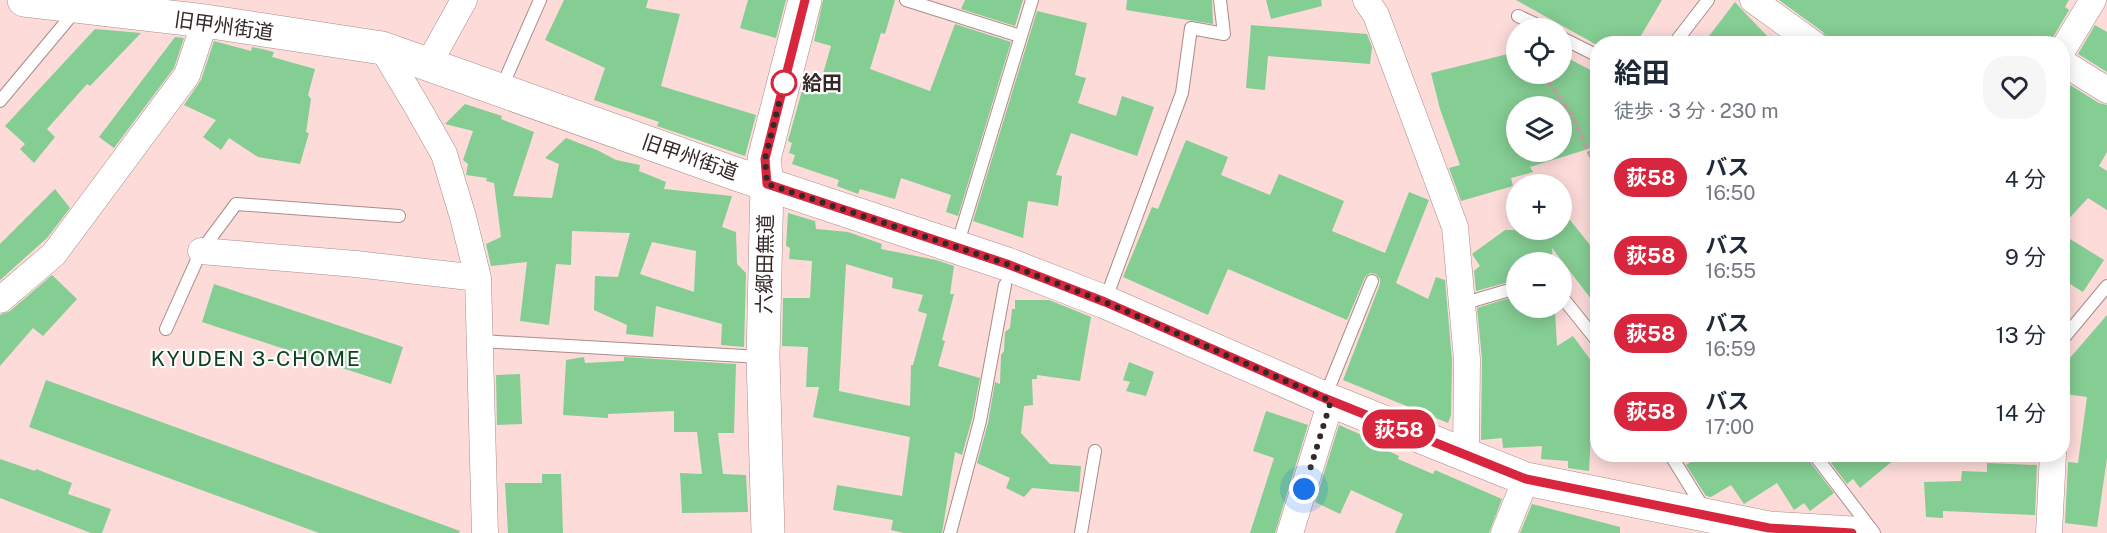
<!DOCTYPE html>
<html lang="ja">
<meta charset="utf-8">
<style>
:root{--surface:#fff;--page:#f6f6f7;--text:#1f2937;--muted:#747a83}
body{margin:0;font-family:"Public Sans","Noto Sans JP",sans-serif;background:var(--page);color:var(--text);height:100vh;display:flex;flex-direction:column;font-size:22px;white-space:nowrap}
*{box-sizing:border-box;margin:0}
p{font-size:20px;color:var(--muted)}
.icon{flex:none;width:33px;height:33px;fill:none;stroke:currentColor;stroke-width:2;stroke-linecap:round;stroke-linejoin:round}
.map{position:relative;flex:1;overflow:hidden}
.panel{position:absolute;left:1590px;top:36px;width:480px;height:426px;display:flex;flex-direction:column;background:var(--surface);border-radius:24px;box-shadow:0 3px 15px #0003}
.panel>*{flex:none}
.badge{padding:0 12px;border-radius:20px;font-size:21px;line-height:39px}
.fabs{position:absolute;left:1506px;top:18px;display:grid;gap:12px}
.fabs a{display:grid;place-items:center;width:66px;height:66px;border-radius:50%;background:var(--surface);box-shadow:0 3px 15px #0003;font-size:30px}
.you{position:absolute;width:30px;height:30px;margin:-15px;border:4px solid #fff;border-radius:50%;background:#1a73e8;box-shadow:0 0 0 9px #1a73e833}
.map>.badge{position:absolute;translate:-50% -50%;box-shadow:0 0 0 3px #fff}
.round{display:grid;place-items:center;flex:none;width:63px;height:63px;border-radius:24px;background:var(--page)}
.head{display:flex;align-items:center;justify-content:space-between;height:102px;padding:0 24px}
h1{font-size:28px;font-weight:700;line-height:45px}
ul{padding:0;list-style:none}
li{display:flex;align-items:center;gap:18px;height:78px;padding:0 24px}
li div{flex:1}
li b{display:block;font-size:22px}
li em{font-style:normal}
li .badge{min-width:66px;font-weight:700;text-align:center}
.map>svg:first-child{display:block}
.building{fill:#84cd93;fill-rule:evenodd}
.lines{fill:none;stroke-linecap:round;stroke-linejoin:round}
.lane-casing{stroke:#aa8c8a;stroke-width:14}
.street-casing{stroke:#aa8c8a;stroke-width:27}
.secondary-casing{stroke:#aa8c8a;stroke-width:34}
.path{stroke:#c0a5a4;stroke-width:4;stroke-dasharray:6 3;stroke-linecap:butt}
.lane{stroke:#fff;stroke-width:12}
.street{stroke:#fff;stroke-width:26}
.secondary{stroke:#fff;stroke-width:33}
.line-casing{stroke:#fff;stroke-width:14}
.line{stroke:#d7263d;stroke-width:9}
.walk{stroke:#352928;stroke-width:6;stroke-dasharray:0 10.8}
.stop-dot{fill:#fff;stroke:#d7263d;stroke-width:3}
.labels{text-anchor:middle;stroke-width:4.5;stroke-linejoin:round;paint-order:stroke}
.street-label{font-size:20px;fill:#352928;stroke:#fff}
.stop-label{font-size:20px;font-weight:bold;fill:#352928;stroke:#fff;text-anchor:start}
.neighbourhood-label{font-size:21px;letter-spacing:1.5px;fill:#0e411e;stroke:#fff}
</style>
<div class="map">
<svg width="2107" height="533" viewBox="0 0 2107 533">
<rect width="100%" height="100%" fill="#fcdbd9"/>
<path class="building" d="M564,0h84l-2,8 34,6 -19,72 95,29 -11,41 -88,-30 2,-4 -65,-22 11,-32 -60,-28z
M748,0h38l-10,38 -36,-10z
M823,0h72l-10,34 -4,-1 -11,36 60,22 25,-67 56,18 -53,174 -12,-4 5,-17 -50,-17 -6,21 -35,-10 -2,5 -21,-8 2,-6 -47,-16 3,-9 -6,-2 3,-10 -4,-2 15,-54 15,4 13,-45 -17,-5z
M965,0h58l-8,26 -54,-17z
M1127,0h85l1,24 -87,-14z
M1266,0h55l1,6 -51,13z
M1516,0h146l-26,44h-41z
M1779,0h290l-4,7 4,3 -20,34h-113l-12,-8 -5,8h-89l-7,-12z
M1735,2l9,10 31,32h-72z
M1037,11l50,12 -12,52 11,3 -8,25 38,13 6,-20 32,11 -17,49 -66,-23 -15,42 6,1 -4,30 -30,-5 -5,37 -50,-17z
M1251,25l116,9 5,13 -2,17 -102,-8 -3,34 -19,-2z
M2095,25l12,7v40l-29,-18z
M95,29l46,4 -51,53 -3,-2 -40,45 8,8 -21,26 -14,-14 5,-5 -20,-18z
M175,37l9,1 -10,30 -60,80 -15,-11z
M214,41l37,10 1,-4 10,2 12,3 -2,5 43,12 -7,26 3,4 -5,33 3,1 -9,31 -42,-7 -29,-19 -8,12 -18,-13 13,-17 -32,-15 17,-25z
M1516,52v22h46v-19l36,19v16l-7,12 7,5v3l-8,10 8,7v19l-68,21 3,5 -22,6 2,8 -52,15 -12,-33 11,-3 -20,-56 -9,-36zM1516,106h46v46h-46z
M2062,80l37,23 8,2v47l-8,14 8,5v39l-19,-12 -26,28z
M465,104l37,12 -1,3 33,13 -21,64 39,2 7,-34 -14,-6 21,-20 31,12 19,10 24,5 -1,6 27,11 -2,7 68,7 -10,31 14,5 1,32 9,9 -2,74 -23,-2 1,-21 -66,-18 -3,31 -27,-3 1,-9 -33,-15 1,-34 23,1 12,-44 -58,-2 -1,34 -15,-1 -7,61 -29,-4 7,-59 -36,4 -5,-22 15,-7 -7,-54 -8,-2 1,-3 -21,-3 2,-11 -5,-4 10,-29 -28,-7zM652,242l44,9 -2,41 -54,-18z
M1186,140l42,17 -7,18 49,20 9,-21 65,27 -12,30 53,22 24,-61 20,8 -33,83 32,16 8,-22 9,3 7,80 -1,55 -3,8 -105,-43 37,-96v-5l-4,-5 -6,-1 -5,4 -18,43 -119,-51 -20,46 -85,-38 29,-70 6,2z
M55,189l15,19 -23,30 -47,42v-36z
M1562,210l36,45v53l-46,-60 1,14h-37v18l-40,11 -2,-20 6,-5 -8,-12 33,-24h57z
M788,213l27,8 1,8 32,3 34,12 -1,5 55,11 18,6 -4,28h4l-12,46 3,1 -7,25 42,12 -8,41 -10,36 -7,-3 -13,81h-38l-13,-3 2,-10 -60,-10 4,-25 65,11 8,-59 -97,-20 6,-30h-13l2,-40 -26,-1 1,-48h27l2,-37 -23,-2 1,-11 -4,-2zM846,264l47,14 -1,10 31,7 -5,16 9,3 -14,51h-2l-1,41 -71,-15z
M2062,234l42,26 -21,32 -21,-13z
M52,275l25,24 -34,37 -10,-8 -33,38v-51l10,-4z
M214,284l189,63 -12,37 -189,-62z
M1516,296v12h19v4l20,-1 2,35 16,-10 25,34v41l-6,4 -3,56 -21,-3v-7l-27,-2 1,-13 -39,2 -1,-10 -21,2 1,-81 -5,-51z
M1015,300h34l42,17 -11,64 -43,-6v4h-5l1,26 -9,1 -3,27 29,31 31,2 -2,26 -47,-4 -8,9 -18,-9 4,-10 -33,-15 11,-40 7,-41 5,2 1,-29 3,-4 1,-19 5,-4 2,-19h3z
M2107,315v143l-10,69 -32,-4 3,-61 10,1 9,-66 -22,-3 4,-35z
M584,357l1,6 39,-2v-4l112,7 -2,69h-16l5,41 23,1 2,37 -66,1 -2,-40 22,1 -5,-42h-23v-21l-66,3v4l-45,-3 3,-55z
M1129,362l25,10 -8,24 -20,-5 4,-9 -7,-2z
M520,374l2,50 -25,1 -1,-50z
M46,380l414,151 -1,2h-140l-290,-106z
M1266,411l42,14 -33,108h-25l24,-75 -21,-7z
M1339,425l34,15 -1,3 27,13 -1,3 35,15 2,-4 67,29 -13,34h-94l8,-19 -52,-24 -11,24 -25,-12z
M1703,454h101l30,39 -24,18 -6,-8 -10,7 -17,-27 -33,21 -13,-19 -20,12 -5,-1 -20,-31z
M1841,454h60l-41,34 -7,-9 -6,5 -16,-21z
M0,459l35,12 1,-2 36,14 -4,11 43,15 -9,24h-11l-91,-35z
M1987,463l50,2 -2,50 -92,-4v7l-17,-1 -2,-35 37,-1 1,-10 25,1z
M542,474h19l2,59h-55l-3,-50h37z
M1532,504l88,23v6h-100z"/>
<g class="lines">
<defs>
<path id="lane" d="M906,0l114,36
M1518,16l26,12
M1562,38l36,18
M1674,44l34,-44
M501,89l39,-89
M0,101l76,-91
M957,246l75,-246
M1562,297l36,45
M1105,301l77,-208 9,-65 33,6 -4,-34
M1462,304l54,-16
M166,329l35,-78 35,-47 163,12
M2062,340l45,-54
M481,341l280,16
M1325,397l47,-116
M1670,454l34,55
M1814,454l60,79
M950,533l30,-112 25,-136
M1081,533l14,-82"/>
<path id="street" d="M1366,0l10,15 79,212 12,132 -1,97
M1753,0l61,44
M382,48l36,60 26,46 19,63 15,61 7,255
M2062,51l31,-51
M2062,62l45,28
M428,65l36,-65
M201,251l155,13 122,14
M0,300l54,-46 133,-179 18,-54
M1290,533l41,-132
M1504,533l22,-54
M2049,533l4,-79"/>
<path id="secondary" d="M24,0l181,21 177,27 354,126 271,90 98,38 219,96 202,81 243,49 83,5
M768,533l-5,-176 4,-173 -3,-25 41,-159"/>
</defs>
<use href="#lane" class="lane-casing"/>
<use href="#street" class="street-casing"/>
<use href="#secondary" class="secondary-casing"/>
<path class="path" d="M1543,74l28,39 27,59"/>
<use href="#lane" class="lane"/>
<use href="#street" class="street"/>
<use href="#secondary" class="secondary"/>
</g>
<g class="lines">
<defs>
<path id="line" d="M805,0l-40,159 2,25 240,80 98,38 219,96 202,81 243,49 83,5"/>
</defs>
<use href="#line" class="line-casing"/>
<use href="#line" class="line"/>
<path class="walk" d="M784,83l-19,76 2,25 240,80 98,38 226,99 -27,88"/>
</g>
<circle class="stop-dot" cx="784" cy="83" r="12"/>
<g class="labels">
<g class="street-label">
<text transform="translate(224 26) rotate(8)" y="7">旧甲州街道</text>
<text transform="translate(690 157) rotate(19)" y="7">旧甲州街道</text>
<text transform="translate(765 264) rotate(-89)" y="7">六郷田無道</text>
</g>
<g class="stop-label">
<text x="802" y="90">給田</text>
</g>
<g class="neighbourhood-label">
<text x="256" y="366">KYUDEN 3-CHOME</text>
</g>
</g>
</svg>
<div class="fabs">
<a><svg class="icon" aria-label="locate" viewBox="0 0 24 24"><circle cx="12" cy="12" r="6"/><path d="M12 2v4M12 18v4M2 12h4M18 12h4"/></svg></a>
<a><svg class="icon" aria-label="layers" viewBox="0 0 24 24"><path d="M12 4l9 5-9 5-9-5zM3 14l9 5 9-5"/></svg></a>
<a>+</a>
<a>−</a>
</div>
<div class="you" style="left:1304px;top:489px"></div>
<b class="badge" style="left:1399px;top:429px;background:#d7263d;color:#fff">荻58</b>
<section class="panel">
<div class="head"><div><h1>給田</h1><p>徒歩 · 3 分 · 230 m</p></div><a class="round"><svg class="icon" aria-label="heart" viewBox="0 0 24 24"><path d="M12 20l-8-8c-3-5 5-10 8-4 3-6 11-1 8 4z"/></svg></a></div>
<ul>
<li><span class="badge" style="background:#d7263d;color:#fff">荻58</span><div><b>バス</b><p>16:50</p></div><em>4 分</em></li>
<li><span class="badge" style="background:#d7263d;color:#fff">荻58</span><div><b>バス</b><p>16:55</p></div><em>9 分</em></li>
<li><span class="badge" style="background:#d7263d;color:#fff">荻58</span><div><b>バス</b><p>16:59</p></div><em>13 分</em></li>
<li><span class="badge" style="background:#d7263d;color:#fff">荻58</span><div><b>バス</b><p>17:00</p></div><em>14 分</em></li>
</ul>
</section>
</div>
